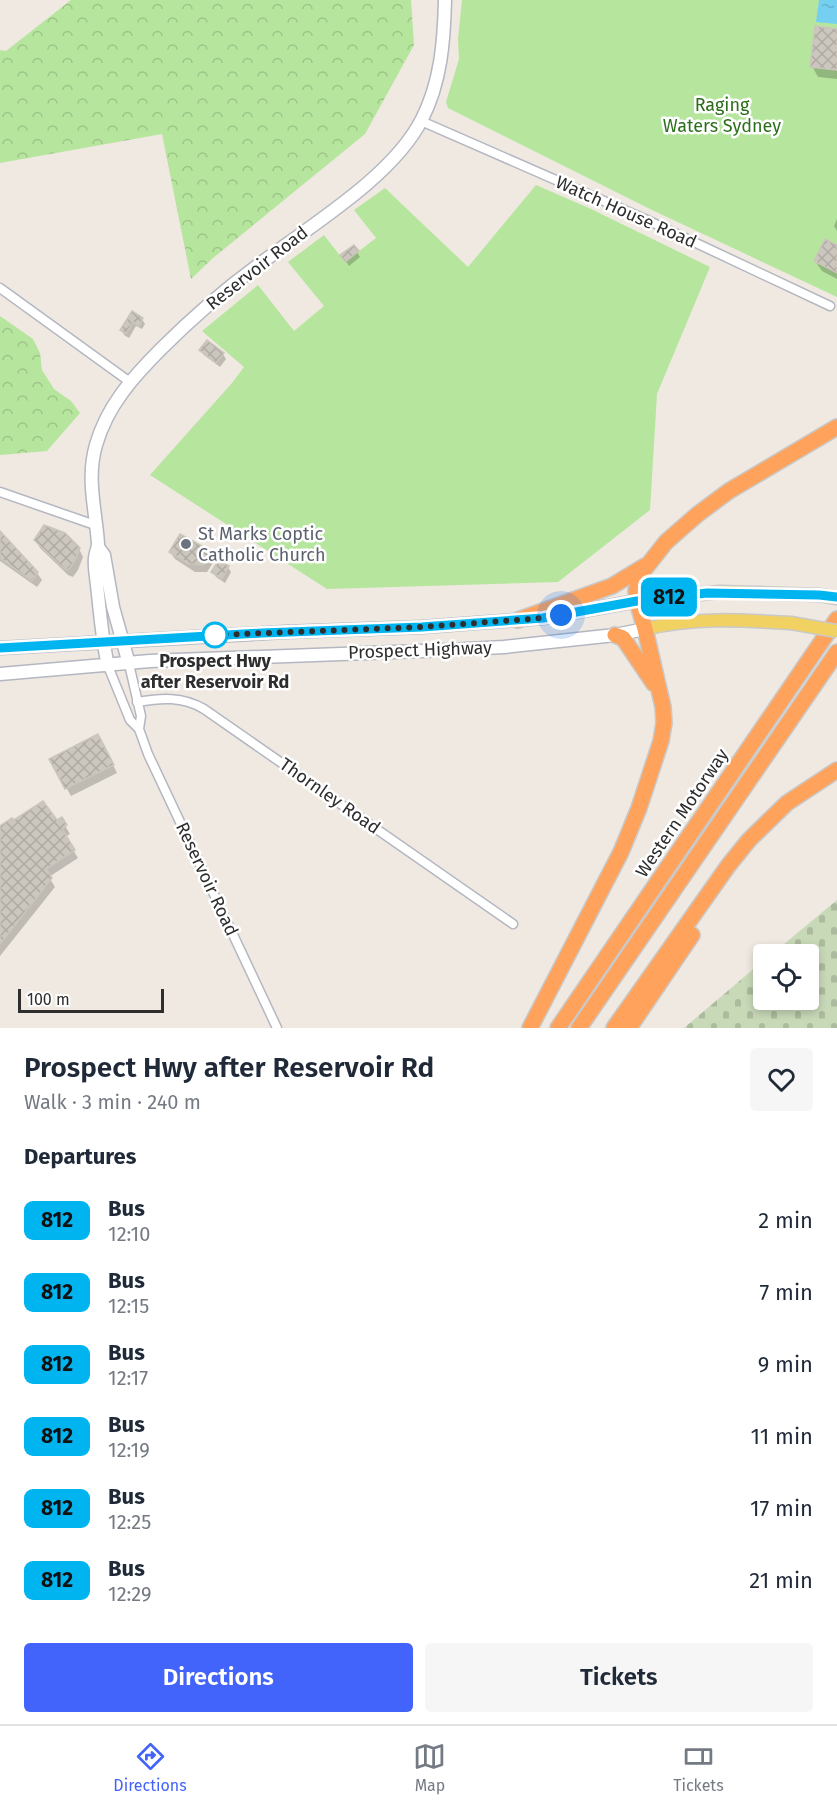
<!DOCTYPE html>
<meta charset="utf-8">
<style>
:root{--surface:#fff;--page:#f6f6f7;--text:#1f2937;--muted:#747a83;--line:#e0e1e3;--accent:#4264fb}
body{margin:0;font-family:"Fira Sans",sans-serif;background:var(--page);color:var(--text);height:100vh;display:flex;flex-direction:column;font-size:22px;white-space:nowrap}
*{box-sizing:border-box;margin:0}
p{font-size:20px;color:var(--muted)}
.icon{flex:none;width:33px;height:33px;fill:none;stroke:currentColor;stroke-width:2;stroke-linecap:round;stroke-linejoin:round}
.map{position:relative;height:1028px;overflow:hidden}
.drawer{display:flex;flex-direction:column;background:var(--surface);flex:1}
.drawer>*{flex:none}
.badge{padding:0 12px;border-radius:9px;font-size:21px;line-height:39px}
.buttons{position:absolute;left:753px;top:944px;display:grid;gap:12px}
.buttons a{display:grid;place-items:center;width:66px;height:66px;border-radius:6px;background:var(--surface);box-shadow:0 3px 9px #0003;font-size:30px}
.scale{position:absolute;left:18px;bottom:15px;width:146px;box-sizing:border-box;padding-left:6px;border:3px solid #2e2e2e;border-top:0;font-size:16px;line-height:21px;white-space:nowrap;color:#2e2e2e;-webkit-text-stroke:4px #fff;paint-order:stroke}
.you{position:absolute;width:30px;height:30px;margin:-15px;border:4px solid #fff;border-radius:50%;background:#1a73e8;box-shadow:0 0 0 9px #1a73e833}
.map>.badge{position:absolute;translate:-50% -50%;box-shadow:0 0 0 3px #fff}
h2{padding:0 24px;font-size:22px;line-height:54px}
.round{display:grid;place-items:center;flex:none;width:63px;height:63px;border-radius:6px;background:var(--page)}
.head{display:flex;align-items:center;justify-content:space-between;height:102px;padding:0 24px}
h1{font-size:28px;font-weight:600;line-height:45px}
.primary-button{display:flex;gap:12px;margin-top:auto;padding:12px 24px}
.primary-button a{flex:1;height:69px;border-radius:6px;background:var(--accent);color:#fff;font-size:24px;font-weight:600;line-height:69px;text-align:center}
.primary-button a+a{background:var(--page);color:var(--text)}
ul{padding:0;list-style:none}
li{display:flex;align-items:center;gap:18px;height:72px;padding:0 24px}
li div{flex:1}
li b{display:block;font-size:22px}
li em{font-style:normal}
li .badge{min-width:66px;font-weight:700;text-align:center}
.dock{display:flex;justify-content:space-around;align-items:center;height:84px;border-top:2px solid var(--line);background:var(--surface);font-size:16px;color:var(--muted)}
.dock a{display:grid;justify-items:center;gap:3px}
.dock .on{color:var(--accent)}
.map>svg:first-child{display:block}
.green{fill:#b6e59e}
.forest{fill:url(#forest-crowns)}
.cemetery{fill:url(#cemetery-stones)}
.water{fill:url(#water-ripples)}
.shadow{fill:#0003}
.building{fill:url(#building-cross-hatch);stroke:#cbc5ba;stroke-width:1.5}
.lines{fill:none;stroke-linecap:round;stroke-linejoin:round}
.street-casing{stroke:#b4b7c1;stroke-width:11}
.secondary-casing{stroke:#b4b7c1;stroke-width:15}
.primary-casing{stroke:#c9c9c9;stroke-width:15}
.highway-casing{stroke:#c9c9c9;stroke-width:18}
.street{stroke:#fff;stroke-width:8}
.secondary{stroke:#fff;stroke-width:12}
.primary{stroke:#f2d163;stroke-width:12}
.highway{stroke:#ffa35c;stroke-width:15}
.primary-bridge-casing{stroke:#c9c9c9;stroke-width:15;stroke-linecap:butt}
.primary-bridge{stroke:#f2d163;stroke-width:12}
.line-casing{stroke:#fff;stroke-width:14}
.line{stroke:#00b5ef;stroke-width:9}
.walk{stroke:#2e2e2e;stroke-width:6;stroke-dasharray:0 10.8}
.worship-dot{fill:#6b7280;stroke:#fff;stroke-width:2}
.stop-dot{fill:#fff;stroke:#00b5ef;stroke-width:3}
.labels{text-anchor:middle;stroke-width:5;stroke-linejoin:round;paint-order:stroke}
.park-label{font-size:18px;fill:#2c6e1b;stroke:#fff}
.street-label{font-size:18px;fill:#2e2e2e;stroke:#fff}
.worship-label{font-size:18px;fill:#5b616d;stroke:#fff;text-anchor:start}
.stop-label{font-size:18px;font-weight:bold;fill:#2e2e2e;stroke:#fff}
</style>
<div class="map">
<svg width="837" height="1028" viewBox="0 0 837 1028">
<defs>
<pattern id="forest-crowns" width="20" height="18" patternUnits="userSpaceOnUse" patternTransform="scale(1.5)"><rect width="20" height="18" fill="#b6e59e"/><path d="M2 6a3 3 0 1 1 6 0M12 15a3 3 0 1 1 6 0" fill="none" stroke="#9dc588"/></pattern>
<pattern id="cemetery-stones" width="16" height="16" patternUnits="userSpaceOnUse" patternTransform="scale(1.5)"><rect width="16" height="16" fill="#c8d9b8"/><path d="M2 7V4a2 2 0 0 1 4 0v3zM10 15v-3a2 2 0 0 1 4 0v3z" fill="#acbb9e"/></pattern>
<pattern id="water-ripples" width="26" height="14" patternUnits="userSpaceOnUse" patternTransform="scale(1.5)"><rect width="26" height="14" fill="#75cff0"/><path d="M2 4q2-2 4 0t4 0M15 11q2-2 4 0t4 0" fill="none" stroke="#66b2ce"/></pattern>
<pattern id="building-cross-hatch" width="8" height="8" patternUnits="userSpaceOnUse" patternTransform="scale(1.5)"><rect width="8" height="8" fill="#cbc7bf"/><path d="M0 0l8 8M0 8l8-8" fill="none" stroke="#afaba4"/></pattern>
</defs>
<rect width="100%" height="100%" fill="#efe9e1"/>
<path class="green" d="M462,0h375v297l-187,-88 -202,-101 -2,-6 13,-43 -1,-20z
M536,185l55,24 119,58 -53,127 -7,116 -92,72 -231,7 -177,-114 82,-92 12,-16 -42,-36 56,-46 36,46 30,-25 -36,-44 36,-27 21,27 31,-24 -22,-28 31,-22 83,79z"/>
<path class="forest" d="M71,0h340l3,45 -49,89 -152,124 -22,21 -29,-145 -162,29v-113l6,1z
M0,316l33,23 7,14 2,17 12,19 17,12 9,12 -33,38 -47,4z"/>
<path class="cemetery" d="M837,900v128h-153l79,-67 1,38h44v-45h-36z"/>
<path class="water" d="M819,0h18v24l-21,-2z"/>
<path class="shadow" d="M837,30v49l-19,-2 -6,-11z
M837,219v12l-3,-5z
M354,247l6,10 -11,9 -4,-6z
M837,247v32l-15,-8 -7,-10z
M132,313l10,6 3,5 -3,5 -6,-3 -7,12 -5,-3 -2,-5z
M208,342l15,12 3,5 -6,8 -16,-12 -3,-5z
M0,533l37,40 5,7 -5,7 -37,-26z
M36,540l43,9 4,8 -5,13 -5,7 -5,-2 -28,-27z
M170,552h40l2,3 4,1 1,1 -10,15h-12l-20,-13z
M228,567l3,5 -6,11 -9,-6 -3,-5z
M102,743l15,30 -46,23 -20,-36z
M61,819l9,15 -5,3 13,21 -29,19 6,10 -55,69v-128l57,-5z"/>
<path class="building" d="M815,26l22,3v41l-27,-3z
M825,239l12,6v28l-23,-12z
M354,245l5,6 -14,11 -5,-7z
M132,311l11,7 -4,8 -6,-4 -7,12 -6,-4z
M207,340l17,13 -8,10 -17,-13z
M44,525l21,8 15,15 -6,14 -6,8 -6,-3 -28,-27z
M0,531l38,41 -6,9 -32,-23z
M180,534l31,17 -8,14 -14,-1 -20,-12z
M213,552l4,3 -5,8 -5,-3z
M222,562l7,4 -7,13 -11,-7 6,-9 3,2z
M98,734l16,31 -49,24 -16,-30z
M43,801l14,19 5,-3 5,8 -5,4 13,21 -29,19 6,9 -52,66v-118l12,-8 2,2z"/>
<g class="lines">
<defs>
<path id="street" d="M421,121l224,98 185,87
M0,288l130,94
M0,492l95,33
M129,664l12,52 -2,13
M108,666l22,54 9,9 9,25 129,274
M137,702c24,-4 45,-6 67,7l309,215"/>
<path id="secondary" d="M98,547l6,8 9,52 16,57
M0,648l285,-16 137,-5 121,-9 94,-17
M108,666c-6,-27 -8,-54 -11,-81 -1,-9 -3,-19 -2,-27 0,-5 3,-9 3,-14 -2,-33 -12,-65 -2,-99 11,-39 37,-68 65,-96 30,-30 62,-58 96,-83 51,-39 136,-89 165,-147 19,-37 22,-78 23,-119
M0,674l150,-13 298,-11 56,-3 111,-12 30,-6"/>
<path id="primary" d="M637,601l83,-9 99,3 18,3
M645,629c48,-12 97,-9 146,-6"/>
<path id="highway" d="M518,620l94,-34 33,-20
M615,635l8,3 31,46
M530,1028l91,-176 18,-44 22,-67 3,-18 -1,-16 -18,-78 -8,-28 -1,-10 4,-16 26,-33 32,-28 31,-23 108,-64
M558,1028l279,-409
M579,1028l258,-376
M614,1028l114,-162 21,-26 38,-37 50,-33
M629,1028l63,-93"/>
</defs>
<use href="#street" class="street-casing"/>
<use href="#secondary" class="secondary-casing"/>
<use href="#primary" class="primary-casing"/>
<use href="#highway" class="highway-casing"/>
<use href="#street" class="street"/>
<use href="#secondary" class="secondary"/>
<use href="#primary" class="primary"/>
<use href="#highway" class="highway"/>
<defs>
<path id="primary-bridge" d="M791,623l46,8"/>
</defs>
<use href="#primary-bridge" class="primary-bridge-casing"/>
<use href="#primary-bridge" class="primary-bridge"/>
</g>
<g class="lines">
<defs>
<path id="line" d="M0,648l262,-15 160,-6 121,-9 94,-17 70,-8 112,2 18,2"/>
</defs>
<use href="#line" class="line-casing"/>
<use href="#line" class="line"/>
<path class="walk" d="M215,635l207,-8 121,-9 18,-3"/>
</g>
<circle class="worship-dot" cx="186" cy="544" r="6"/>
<circle class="stop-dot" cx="215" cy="635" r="12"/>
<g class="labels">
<g class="park-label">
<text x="722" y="111">Raging<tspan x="722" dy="21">Waters Sydney</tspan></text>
</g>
<g class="street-label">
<text transform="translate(626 212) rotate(24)" y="6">Watch House Road</text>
<text transform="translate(257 268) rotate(-38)" y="6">Reservoir Road</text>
<text transform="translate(420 650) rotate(-2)" y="6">Prospect Highway</text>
<text transform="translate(330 796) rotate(35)" y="6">Thornley Road</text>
<text transform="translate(682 813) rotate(-56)" y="6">Western Motorway</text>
<text transform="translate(207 879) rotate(65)" y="6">Reservoir Road</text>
</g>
<g class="worship-label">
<text x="198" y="540">St Marks Coptic<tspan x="198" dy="21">Catholic Church</tspan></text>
</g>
<g class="stop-label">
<text x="215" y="667">Prospect Hwy<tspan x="215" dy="21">after Reservoir Rd</tspan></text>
</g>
</g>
</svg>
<div class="buttons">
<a><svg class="icon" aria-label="locate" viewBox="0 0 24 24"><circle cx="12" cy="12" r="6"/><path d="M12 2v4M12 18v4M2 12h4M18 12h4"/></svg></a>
</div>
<div class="scale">100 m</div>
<div class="you" style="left:561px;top:615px"></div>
<b class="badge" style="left:669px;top:597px;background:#00b5ef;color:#111">812</b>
</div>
<section class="drawer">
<div class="head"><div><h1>Prospect Hwy after Reservoir Rd</h1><p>Walk · 3 min · 240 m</p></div><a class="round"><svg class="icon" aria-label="heart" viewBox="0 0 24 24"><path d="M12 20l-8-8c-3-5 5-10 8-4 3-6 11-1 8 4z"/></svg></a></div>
<h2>Departures</h2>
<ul>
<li><span class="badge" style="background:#00b5ef;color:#111">812</span><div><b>Bus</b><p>12:10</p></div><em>2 min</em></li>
<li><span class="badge" style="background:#00b5ef;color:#111">812</span><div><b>Bus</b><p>12:15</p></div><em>7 min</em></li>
<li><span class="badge" style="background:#00b5ef;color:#111">812</span><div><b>Bus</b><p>12:17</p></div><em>9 min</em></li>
<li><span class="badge" style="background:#00b5ef;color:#111">812</span><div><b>Bus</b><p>12:19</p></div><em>11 min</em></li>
<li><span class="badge" style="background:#00b5ef;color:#111">812</span><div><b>Bus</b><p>12:25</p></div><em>17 min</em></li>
<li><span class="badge" style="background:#00b5ef;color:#111">812</span><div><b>Bus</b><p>12:29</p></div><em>21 min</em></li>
</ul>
<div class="primary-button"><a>Directions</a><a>Tickets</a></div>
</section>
<nav class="dock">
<a class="on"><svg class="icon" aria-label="directions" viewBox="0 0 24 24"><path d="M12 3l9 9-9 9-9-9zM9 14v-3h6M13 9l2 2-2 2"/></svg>Directions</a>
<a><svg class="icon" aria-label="map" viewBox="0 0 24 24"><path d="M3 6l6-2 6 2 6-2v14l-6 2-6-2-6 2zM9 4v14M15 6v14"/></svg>Map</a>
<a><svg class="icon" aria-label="tickets" viewBox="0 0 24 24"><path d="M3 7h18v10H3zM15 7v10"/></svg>Tickets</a>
</nav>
